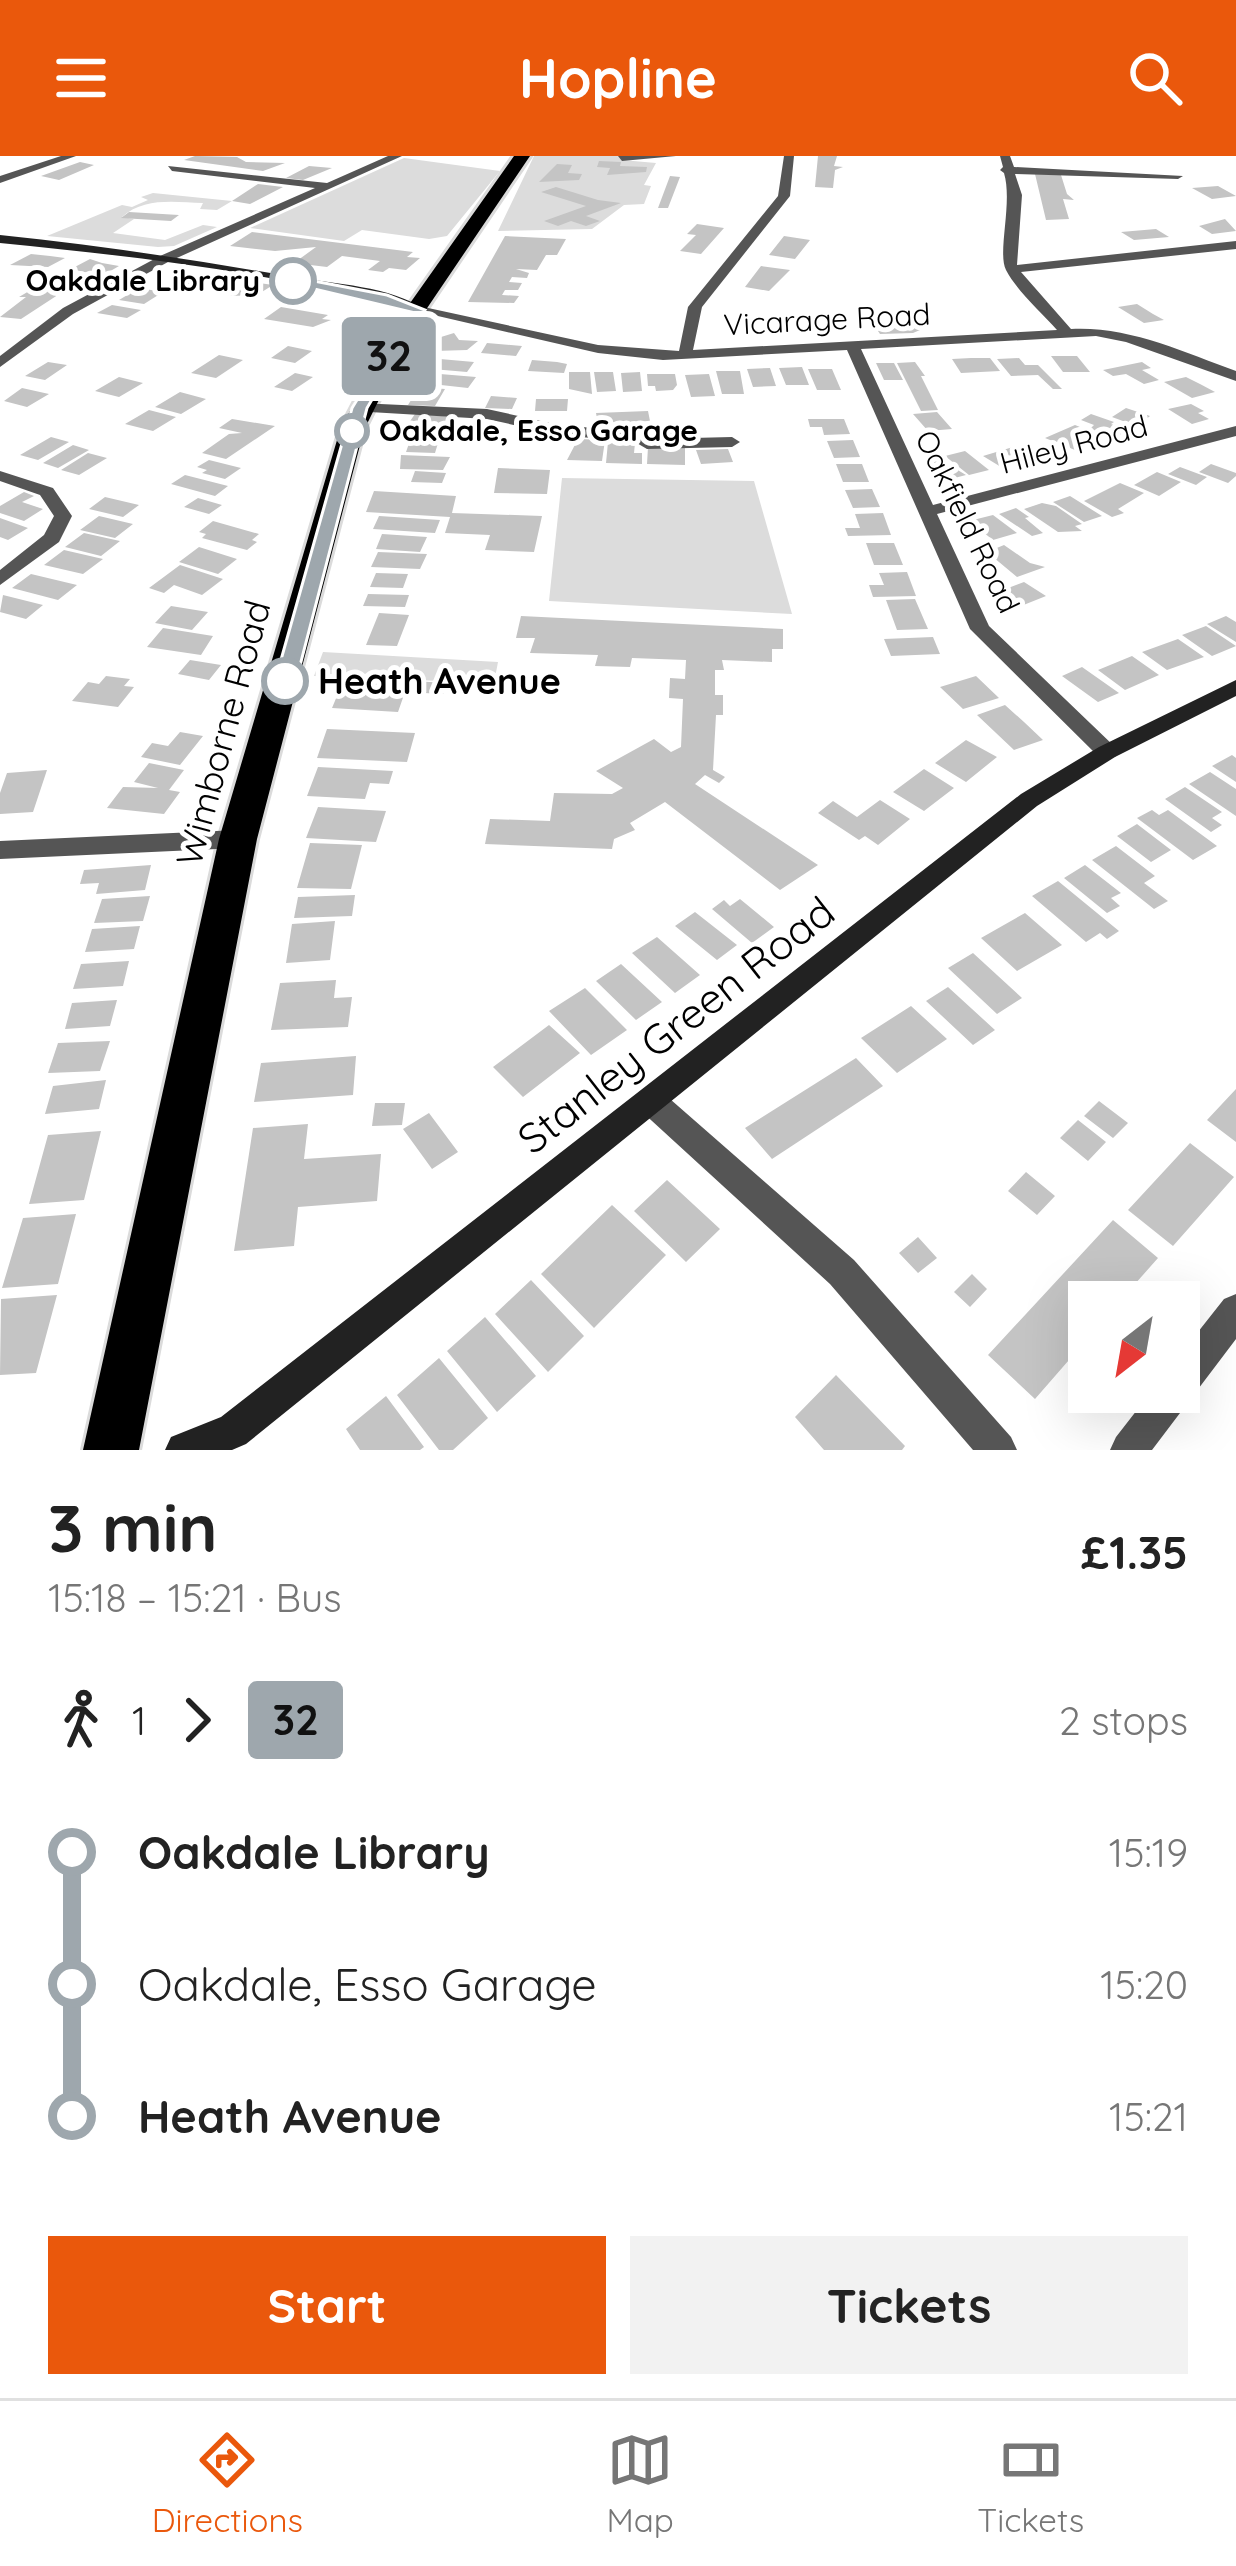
<!DOCTYPE html>
<meta charset="utf-8">
<style>
:root{--surface:#fff;--page:#f2f2f2;--text:#222;--muted:#767676;--line:#e0e0e0;--accent:#ea580c}
body{margin:0;font-family:Quicksand,sans-serif;background:var(--page);color:var(--text);height:100vh;display:flex;flex-direction:column;font-size:45px;white-space:nowrap}
*{box-sizing:border-box;margin:0}
p{font-size:39px;color:var(--muted)}
.icon{flex:none;width:66px;height:66px;fill:none;stroke:currentColor;stroke-width:2;stroke-linecap:round;stroke-linejoin:round}
.map{position:relative;height:1294px;overflow:hidden}
.sheet{display:flex;flex-direction:column;background:var(--surface);flex:1}
.sheet>*{flex:none}
.badge{padding:0 24px;border-radius:9px;font-size:42px;line-height:78px}
.needle{width:78px;rotate:211deg}
.tools{position:absolute;left:1068px;top:1125px;display:grid;gap:24px}
.tools a{display:grid;place-items:center;width:132px;height:132px;border-radius:0px;background:var(--surface);box-shadow:0 12px 48px #0002;font-size:60px}
.map>.badge{position:absolute;translate:-50% -50%;box-shadow:0 0 0 6px #fff}
.legs{display:flex;align-items:center;gap:18px;height:132px;padding:0 48px;font-size:39px}
.legs p{margin-inline-start:auto}
.headline{display:flex;align-items:center;justify-content:space-between;height:204px;padding:0 48px}
h1{font-size:66px;font-weight:700;line-height:90px}
.action{display:flex;gap:24px;margin-top:auto;padding:24px 48px}
.action a{flex:1;height:138px;border-radius:0px;background:var(--accent);color:#fff;font-size:48px;font-weight:700;line-height:138px;text-align:center}
.action a+a{background:var(--page);color:var(--text)}
ul{padding:0 48px;list-style:none}
li{display:flex;align-items:center;gap:42px;height:132px;font-size:45px}
li i{display:grid;place-items:center;width:18px;height:100%;margin:0 15px;background:currentColor}
li i::after{content:'';width:30px;height:30px;margin:-15px;border:9px solid;border-radius:50%;background:var(--surface)}
li p{margin-inline-start:auto}
li:first-child i{background:linear-gradient(#0000 50%,currentColor 0)}
li:last-child i{background:linear-gradient(currentColor 50%,#0000 0)}
header{display:flex;justify-content:space-between;align-items:center;height:156px;padding:0 48px;background:var(--accent);color:#fff;font-size:54px;font-weight:700}
.menu{display:flex;justify-content:space-around;align-items:center;height:168px;border-top:3px solid var(--line);background:var(--surface);font-size:33px;color:var(--muted)}
.menu a{display:grid;justify-items:center;gap:6px}
.menu .current{color:var(--accent)}
.map>svg:first-child{display:block}
.green{fill:#dcdcdc}
.building{fill:#c4c4c4}
.lines{fill:none;stroke-linecap:round;stroke-linejoin:round}
.highway-casing{stroke:#dbdbdb;stroke-width:6}
.street{fill:#555;fill-rule:evenodd}
.secondary{fill:#222;fill-rule:evenodd}
.highway{fill:#000;fill-rule:evenodd}
.line-1{fill:#9ea7ad;stroke:#fff;stroke-width:3}
.stop-1-dot{fill:#fff;stroke:#9ea7ad;stroke-width:6}
.labels{text-anchor:middle;stroke-width:10;stroke-linejoin:round;paint-order:stroke}
.far-stop-label{font-size:30px;font-weight:bold;fill:#000;stroke:#fff;text-anchor:end}
.far-street-label{font-size:30px;fill:#000;stroke:#fff}
.stop-label{font-size:36px;font-weight:bold;fill:#000;stroke:#fff;text-anchor:start}
.street-label{font-size:36px;fill:#000;stroke:#fff}
.near-street-label{font-size:42px;fill:#000;stroke:#fff}
</style>
<header><svg class="icon" aria-label="menu" viewBox="0 0 24 24"><path d="M4 6h16M4 12h16M4 18h16"/></svg>Hopline<svg class="icon" aria-label="search" viewBox="0 0 24 24"><circle cx="10" cy="10" r="6"/><path d="M15 15l6 6"/></svg></header>
<div class="map">
<svg width="1236" height="1294" viewBox="0 0 1236 1294">
<rect width="100%" height="100%" fill="#fff"/>
<path class="green" d="M534,0h89l-1,4 34,3 -12,22 7,1 -7,18 -20,1 -32,24 -94,2z
M404,2l96,13 -53,65 -18,3 -67,-9 -18,11 -94,-13z
M153,37l79,8 -15,9 -17,-1 3,-6c-29,-1 -59,-6 -81,14l12,2 -21,14 52,7 38,-15 14,2 -43,19 -16,1 -111,-11 75,-31 10,2 16,-7 -7,-3z
M562,322l192,3 38,133 -243,-13z
M323,496l175,10 -4,21 -180,-7z"/>
<path class="building" d="M195,0l42,1 9,5 39,1 -22,8 -79,-11z
M818,0h19l-3,10 9,1 -8,3 -2,18 -18,-1z
M599,5l22,1 -1,4 27,1 -1,5 -39,3 3,-7 -13,-1z
M80,6l14,3 -35,15 -18,-4z
M557,8l15,1 -4,8 14,1 -3,6 -40,2z
M309,10l23,2 -29,12 -17,-2z
M1035,18l26,1 6,19 7,6 -11,-1 6,20 -23,1z
M670,20l10,1 -12,31h-10z
M258,28l25,3 -33,17 -18,-3z
M1218,30l18,10 -24,3 -20,-11z
M556,31l42,13 23,3 -35,13 14,5 -14,5 -15,-5 -13,5 -14,-5 42,-15 -45,-14z
M129,56l50,3 -8,6 -50,-3z
M1225,63l11,12 -24,3 -13,-8z
M697,68l27,4 -23,26 -21,-3 16,-16 -9,-1z
M1156,73l13,8 -35,3 -13,-8z
M252,76l161,20 -6,5 13,1 -14,12 -17,-2 -6,4 -15,-2 12,-9 -38,-5 -15,11 -33,-4 22,-16 -41,4 -45,-5z
M505,80l61,3 -9,16h-11l-9,15 -21,-1 13,4 -2,5 -15,-1 -3,5 13,1 -4,7h-13l-3,5 17,1 -5,7 -46,-1z
M784,80l26,4 -15,19 -26,-4z
M31,98l19,2 15,2 -17,9 -38,-2z
M90,103l12,4 17,3 -17,10 -31,-7z
M761,110l29,4 -21,21 -24,-4z
M202,119l20,3 -26,15 -19,-5z
M253,126l20,3 -16,10 -27,1z
M41,128l29,3 -49,32 -21,-2 26,-20h-7z
M139,132l24,4 -19,12 -25,-4z
M1137,148l16,10 11,6 -20,3 -26,-16z
M112,149l29,5 -14,8 -30,-5z
M281,151l47,8 -6,4 9,1 -18,7 -49,-8z
M914,166l6,8 -7,3 -33,1 -6,-9z
M454,177l5,7 19,1 -11,9 -33,1 7,-14z
M487,187l35,3 -6,10 -35,-3z
M288,190l24,5 -17,12 -24,-5z
M219,199l24,5 -27,18 -25,-5z
M1051,200h26l13,16h-27z
M971,202h19l10,13 -39,2 -9,-14z
M1019,202l6,7h13l24,24h-9l-15,-14 -27,1 -14,-17z
M440,203l34,3 -7,10 -35,-3z
M532,204l25,2 10,2 -3,9 -36,-2z
M48,206l19,3 -22,15 -20,-4z
M915,206l10,14h-4l17,34 -17,1 -24,-48z
M1142,206l9,6 -9,2 17,10 -15,4 -18,-10 -13,2 -10,-6z
M876,207h18l9,17h-19z
M802,211l7,18h-23l-7,-17z
M770,212l6,18 -23,1 -6,-18z
M808,213h24l9,21h-24z
M716,215h24l4,23h-22z
M569,216h21l2,22 -23,-5z
M594,216h19l3,19 -19,1z
M640,216l2,19 -19,1 -2,-19z
M295,217l18,4 -21,14 -18,-4z
M440,218l36,3 -8,11 -36,-4z
M647,218h28l2,11 -4,5 -17,1 -1,-5h-7z
M709,218l6,22 -24,1 -6,-22z
M119,221l24,6 -24,14 -24,-6z
M1186,221l14,7 15,8 -23,6 -28,-16z
M419,231l26,2 -10,17 -27,-1z
M22,232l27,6 -22,13 -23,-6z
M180,236l26,7 -25,15 -26,-7z
M491,240l26,2 -5,11 -27,-1z
M536,243h32l-1,12h-32z
M1191,248l13,7 -6,2 11,6 -17,5 -24,-15z
M1126,252l24,8 -6,5 5,2 -7,5 -30,-11z
M149,254l27,7 -23,14 -28,-7z
M648,255l2,10 -52,2 -2,-10z
M937,256l15,17 -24,2 -15,-17z
M415,258l40,3 -8,13 -41,-3z
M1091,258l23,8 -3,2 16,6 -12,8 -25,-9 4,-4 -13,-5z
M232,263l43,7 -49,33 -24,-6 27,-19 13,-1 -23,-5z
M808,263h36l6,15 -26,1 -2,-8h-12z
M1075,269l30,12 -30,13 -30,-12z
M697,270l4,12 -41,2 -3,-12z
M413,276l28,1 -6,20 -29,-1z
M51,281l18,5 -31,18 -18,-5z
M578,283l27,1 -3,21 -35,-1z
M853,284l7,17 -26,1 -7,-17z
M608,286l27,1 -1,10h8v11l-36,-1z
M73,289l16,5 -31,18 -15,-5z
M648,291l37,1v17l-38,-1z
M1013,291l18,10 -30,10 -18,-11z
M728,293l5,13 -32,2 -5,-14z
M965,295l24,19 -20,5 -24,-19z
M88,297l19,5 -28,17 -18,-5z
M401,299l49,2 -7,13 -43,-1z
M940,301l11,9 15,9 -23,6 -19,-21z
M209,304l32,8 -16,11 -23,-6 5,-3 -10,-3z
M836,308h26l7,18h-26z
M1211,308l25,9v3l-8,7 -29,-11z
M1180,311l27,10 -11,8 -28,-11z
M498,312l52,2 -3,24 -53,-1z
M415,315l31,2 -4,10 -31,-1z
M1157,316l24,10 -22,14 -25,-11z
M185,319l43,11 -13,10 -44,-12z
M1120,327l24,10 -26,16 6,4 -12,4 -28,-16z
M872,333l8,18 -27,1 -8,-18z
M374,335l82,5 -4,17 90,3 -8,36 -49,-2 5,-15 -45,-2 5,-16 -84,-5z
M24,336l10,4 -12,6 21,7 -19,12 -24,-8v-7z
M1070,340l32,20 -18,6 -31,-20z
M105,341l34,8 -16,12 -34,-8z
M198,342l24,7 -13,9 -25,-7z
M1042,347l14,3 26,18 -7,2 7,5 -24,1 -34,-23z
M1016,352l13,9 -4,1 18,15 -11,3 -33,-22z
M883,357l8,22 -43,1 -3,-8h15l-5,-14z
M993,359l24,18 -24,7 -24,-19z
M99,360l34,8 -18,14 -35,-8z
M379,360l61,4 -5,13 -62,-4z
M0,362l28,10 -20,12 -8,-3z
M213,365l46,13 -7,6 5,2 -10,8 -45,-12 4,-4 -7,-2z
M84,377l36,8 -19,15 -36,-9z
M382,378l45,3 -7,15 -44,-3z
M866,387h28l9,22h-29z
M1004,389l26,18 15,4 -28,10 -30,-25z
M199,391l38,12 -19,15 -39,-12z
M64,394l39,9 -20,15 -39,-9z
M378,396l49,2 -7,15 -49,-2z
M180,409l43,14 -21,16 -28,-10 -10,8 -15,-5z
M907,416l9,24 -43,1 -4,-12h15l-5,-12z
M376,417l32,1 -5,14 -33,-1z
M31,418l46,11 -19,15 -46,-12z
M1024,426l22,14 -30,12 -21,-15z
M368,438l41,1 -4,12 -42,-1z
M3,439l40,10 -17,14 -26,-7z
M915,443l13,30 -31,1 -11,-30z
M171,450l37,6 -16,18 -37,-7z
M379,457l30,2 -12,31 -31,-1z
M521,460l262,13v20h-11v13l-50,-2 2,10h-9v25h8v20h-7l-3,55 12,7 -6,6 -14,-8 -10,9 123,81 -38,25 -115,-88 -35,21 5,7 -21,9 -2,10 -127,-5 5,-25 60,2 4,-28 58,1 11,-6 -27,-17 58,-32 17,13 10,-5 2,-48 -14,-1 1,-20 15,1 1,-19 -54,-2 -2,9 -35,-1 3,-11 -68,-2 5,-15h-19z
M1226,460l10,6v20l-29,-18z
M1206,470l30,20 -24,10 -30,-21z
M163,472l50,8 -12,19 -54,-8z
M933,481l7,17 -49,2 -7,-17z
M1178,483l26,18 -37,13 -25,-18z
M1132,500l27,19 -34,15 -27,-20z
M190,504l31,5 -12,15 -31,-6z
M1082,511l37,26 -21,9 -36,-26z
M106,520l24,3 -6,7 10,1 -16,20 -46,-6 16,-19 11,2z
M976,520l23,22 -36,11 -23,-22z
M361,522l86,5 -4,11 -38,-2 -7,20 -66,-4 10,-24 16,1z
M1005,549l19,17 19,18 -29,10 -37,-35z
M327,573l88,4 -8,29 -90,-4z
M180,576l23,4 -23,29 -39,-8 11,-14 16,3z
M966,584l31,17 -31,25 -31,-19z
M1232,599l4,3v24l-24,-16z
M149,607l35,7 -15,20 11,2 -16,22 -57,-6 16,-21 35,1 -24,-6z
M318,611l75,4 -4,13 -19,-1 -5,16 -58,-3z
M924,613l30,19 -30,23 -31,-19z
M47,614l-14,42 -33,2v-21l7,-20z
M1210,616l26,17v27l-47,-32z
M1185,631l37,25 -10,6 10,7 -11,7 -46,-33z
M880,644l30,19 -32,26 -13,-9 -6,4 -41,-27 15,-12 24,16z
M318,651l68,4 -10,31 -70,-4z
M1152,654l7,5 9,-5 49,36 -24,14 -56,-42z
M1137,668l34,26 -20,12 -34,-26z
M310,687l52,2 -11,44 -54,-1z
M1116,690l39,30 -11,7 24,18 -14,8 -62,-49z
M151,709l-6,25 -49,4 3,-11 -19,1 4,-14z
M1085,709l36,28 -10,5 9,8 -13,7 -43,-35z
M1058,725l61,50 -12,8 -7,-6 -14,9 -54,-46z
M355,739l-3,21 -58,2 4,-21z
M150,740l-7,25 -49,2 8,-24z
M740,743l34,28 -22,16 -40,-34 12,-9 6,6z
M695,756l42,33 -20,15 -42,-34z
M1025,757l37,32 -45,26 -36,-33z
M335,765l-5,39 -44,3 6,-39z
M140,770l-6,23 -49,3 7,-23z
M657,781l43,38 -25,18 -43,-40z
M973,797l49,45 -25,16 -49,-46z
M129,805l-6,25 -50,3 8,-25z
M621,808l41,38 -26,18 -40,-39z
M336,824l-2,18 18,-1 -4,30 -77,3 9,-47z
M948,831l47,43 -22,15 -47,-44z
M585,832l42,42 -36,25 -42,-44z
M117,844l-7,26 -45,3 7,-26z
M911,850l36,33 -50,34 -36,-35z
M549,869l31,28 -57,44 -30,-30z
M110,885l-10,30 -52,2 10,-30z
M356,900l-3,39 -99,7 7,-39z
M856,902l27,28 -111,73 -27,-31z
M106,924l-7,29 -54,5 8,-28z
M1236,933v53l-29,-22z
M1099,945l29,22 -15,15 -29,-22z
M375,947h30l-3,22 -30,1z
M429,957l29,39 -26,17 -29,-40z
M1078,964l28,22 -18,19 -28,-23z
M308,968l-4,35 77,-5 -4,47 -79,6 -4,39 -60,5 19,-123z
M101,975l-17,69 -55,4 19,-69z
M1190,987l44,34 -61,69 -45,-36z
M1026,1016l29,24 -18,19 -29,-24z
M667,1024l53,49 -34,33 -52,-51z
M612,1049l54,50 -72,73 -53,-54z
M76,1058l-18,70 -56,4 21,-70z
M1113,1064l45,38 -39,44h-30v35l-54,62 -47,-44z
M918,1081l19,21 -19,15 -19,-20z
M972,1118l15,15 -17,18 -16,-15z
M531,1124l53,56 -36,36 -53,-58z
M57,1139l-21,78 -36,2 1,-76z
M485,1161l51,59 -39,36 -50,-61z
M439,1202l49,60 -35,32h-14l-42,-55z
M836,1219l69,71 -3,4h-78l-29,-33z
M386,1240l38,51 -4,3h-60l-14,-21z"/>
<g class="lines">
<defs>
<path id="highway" d="M514,0h16l-113,167 -53,107 -107,409 -118,611h-56l136,-611 121,-409 56,-107z"/>
</defs>
<use href="#highway" class="highway-casing"/>
<path class="street" d="M61,0h15l-76,27v-7z
M388,0h14l-234,106 -95,52 -73,53v-11l63,-48 97,-52 155,-68 -143,-17 -4,-5 159,17z
M618,0h58l-54,5z
M784,0h10l-4,40 -88,111 -9,43 364,-20c-16,-18 -40,-39 -51,-60 -9,-18 7,-67 -2,-97l-4,-3 3,-3 -3,-11h10l4,11 169,9 -5,3 -163,-5 7,21 -5,70 219,-24v8l-215,23 50,57c58,-3 112,23 165,42v10l-110,-39 -30,-6 -235,13 72,156 303,-79v10l-299,78 52,112 126,121 3,5 -3,5h-16l-129,-128 -123,-279 -184,10 -65,-7 -186,-43 7,-4 179,39 81,6 9,-44 90,-111z
M359,247l128,6 72,16 81,7 11,7 81,-2 8,5 -8,5 -85,2 -12,-7 -76,-7 -72,-16 -134,-8 -2,-3z
M0,315l53,17 19,28 -13,26 -59,43v-15l44,-35 10,-19 -14,-21 -40,-14z
M238,674l12,9 -12,9 -238,11v-18z
M651,932l11,4 192,168 157,177 6,13h-44l-143,-166 -190,-174 -4,-9 4,-9z
M1236,1138v45l-84,111h-42l6,-13 35,-45h28v-36l45,-57z"/>
<path class="secondary" d="M0,79c98,10 195,25 293,42 42,7 97,9 133,33l-7,4c-134,-41 -279,-57 -419,-71z
M1236,524v16l-121,61 -78,49 -791,638 -14,6h-67l6,-13 50,-20 800,-623 78,-47z"/>
<use href="#highway" class="highway"/>
</g>
<path class="line-1" d="M293,121l94,18 38,15 -58,98 -71,273 -11,6 -10,-6 77,-273 59,-96 -122,-29z"/>
<g class="stop-1-dot">
<circle cx="293" cy="125" r="21"/>
<circle cx="352" cy="275" r="15"/>
<circle cx="285" cy="525" r="21"/>
</g>
<g class="labels">
<g class="far-stop-label">
<text x="260" y="135">Oakdale Library</text>
<text x="379" y="285" text-anchor="start">Oakdale, Esso Garage</text>
</g>
<g class="far-street-label">
<text transform="translate(827 164) rotate(-3)" y="10">Vicarage Road</text>
<text transform="translate(1074 289) rotate(-15)" y="10">Hiley Road</text>
<text transform="translate(967 366) rotate(64)" y="10">Oakfield Road</text>
</g>
<g class="stop-label">
<text x="318" y="538">Heath Avenue</text>
</g>
<g class="street-label">
<text transform="translate(223 577) rotate(-75)" y="13">Wimborne Road</text>
</g>
<g class="near-street-label">
<text transform="translate(676 869) rotate(-38)" y="15">Stanley Green Road</text>
</g>
</g>
</svg>
<div class="tools">
<a><svg class="needle" viewBox="-14 -14 28 28"><path d="M0-13l5 13h-10z" fill="#e53935"/><path d="M0 13l5-13h-10z" fill="#767676"/></svg></a>
</div>
<b class="badge" style="left:389px;top:200px;background:#9ea7ad;color:#111">32</b>
</div>
<section class="sheet">
<div class="headline"><div><h1>3 min</h1><p>15:18 – 15:21 · Bus</p></div><b>£1.35</b></div>
<div class="legs"><svg class="icon" aria-label="walk" viewBox="0 0 24 24"><circle cx="13" cy="4" r="2"/><path d="M13 8l-2 6 4 7M11 14l-3 7M7 12l3-4h3l4 4"/></svg>1<svg class="icon" aria-label="forward" viewBox="0 0 24 24"><path d="M9 5l7 7-7 7"/></svg><b class="badge" style="background:#9ea7ad;color:#111">32</b><p>2 stops</p></div>
<ul>
<li><i style="color:#9ea7ad"></i><b>Oakdale Library</b><p>15:19</p></li>
<li><i style="color:#9ea7ad"></i><span>Oakdale, Esso Garage</span><p>15:20</p></li>
<li><i style="color:#9ea7ad"></i><b>Heath Avenue</b><p>15:21</p></li>
</ul>
<div class="action"><a>Start</a><a>Tickets</a></div>
</section>
<nav class="menu">
<a class="current"><svg class="icon" aria-label="directions" viewBox="0 0 24 24"><path d="M12 3l9 9-9 9-9-9zM9 14v-3h6M13 9l2 2-2 2"/></svg>Directions</a>
<a><svg class="icon" aria-label="map" viewBox="0 0 24 24"><path d="M3 6l6-2 6 2 6-2v14l-6 2-6-2-6 2zM9 4v14M15 6v14"/></svg>Map</a>
<a><svg class="icon" aria-label="tickets" viewBox="0 0 24 24"><path d="M3 7h18v10H3zM15 7v10"/></svg>Tickets</a>
</nav>
